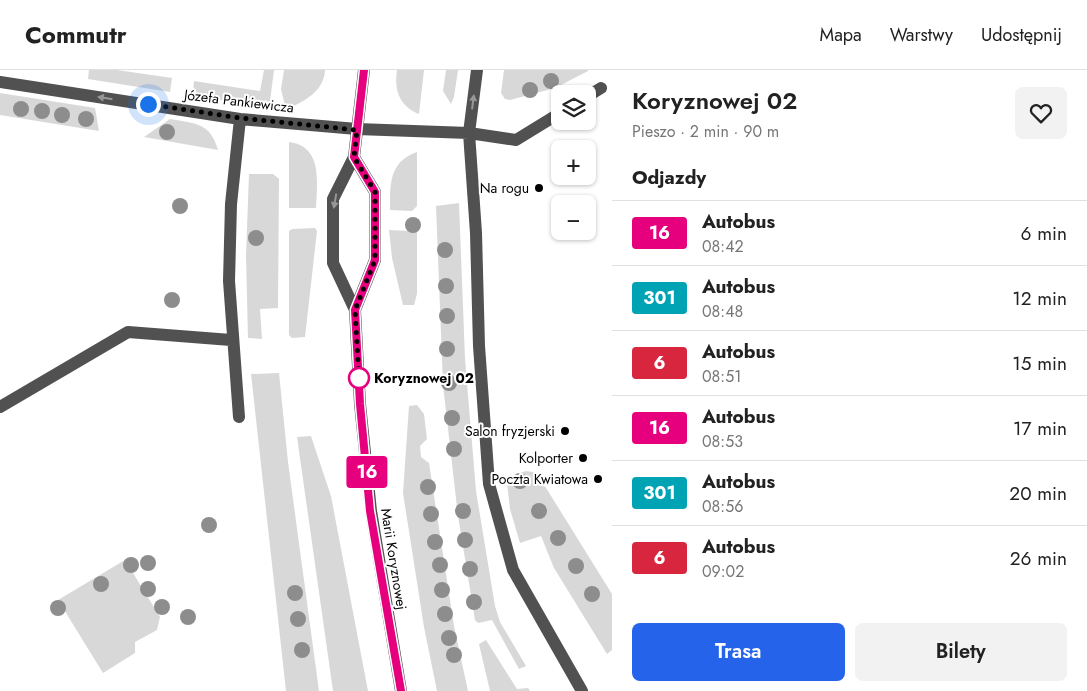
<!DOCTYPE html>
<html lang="pl">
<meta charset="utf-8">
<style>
:root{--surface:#fff;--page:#f2f2f2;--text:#222;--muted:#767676;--line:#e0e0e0;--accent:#2563eb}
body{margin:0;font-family:Jost,sans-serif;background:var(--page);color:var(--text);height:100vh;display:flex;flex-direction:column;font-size:19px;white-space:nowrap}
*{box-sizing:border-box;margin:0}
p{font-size:16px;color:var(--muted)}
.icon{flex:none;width:28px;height:28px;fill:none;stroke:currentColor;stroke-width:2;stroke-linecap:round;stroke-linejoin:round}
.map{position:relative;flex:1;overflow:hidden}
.sheet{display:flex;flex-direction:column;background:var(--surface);width:475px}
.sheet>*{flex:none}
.badge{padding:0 10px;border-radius:4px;font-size:18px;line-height:32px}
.tools{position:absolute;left:551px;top:15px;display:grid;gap:10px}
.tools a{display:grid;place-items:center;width:45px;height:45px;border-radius:8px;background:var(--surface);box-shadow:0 1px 4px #0004;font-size:25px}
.you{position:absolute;width:25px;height:25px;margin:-12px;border:4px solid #fff;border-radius:50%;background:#1a73e8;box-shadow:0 0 0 8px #1a73e833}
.map>.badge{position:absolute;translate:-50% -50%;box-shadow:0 0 0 2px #fff}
h2{padding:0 20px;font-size:19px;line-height:45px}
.round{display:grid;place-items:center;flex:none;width:52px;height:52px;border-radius:8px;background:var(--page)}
.head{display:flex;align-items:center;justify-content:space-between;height:85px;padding:0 20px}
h1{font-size:24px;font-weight:600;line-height:38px}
.button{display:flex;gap:10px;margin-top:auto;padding:10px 20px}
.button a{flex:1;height:58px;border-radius:8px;background:var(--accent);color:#fff;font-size:20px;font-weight:600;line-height:58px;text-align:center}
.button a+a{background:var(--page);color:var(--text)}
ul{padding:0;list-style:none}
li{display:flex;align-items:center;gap:15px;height:65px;padding:0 20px;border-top:1px solid var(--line)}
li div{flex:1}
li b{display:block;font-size:19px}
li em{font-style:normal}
li .badge{min-width:55px;font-weight:700;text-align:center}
header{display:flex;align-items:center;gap:30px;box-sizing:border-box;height:70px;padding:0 25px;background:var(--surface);border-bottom:1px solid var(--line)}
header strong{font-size:24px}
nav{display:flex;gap:28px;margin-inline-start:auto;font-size:18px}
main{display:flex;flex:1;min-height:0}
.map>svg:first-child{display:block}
.green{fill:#d8d8d8}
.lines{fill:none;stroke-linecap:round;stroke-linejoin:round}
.minor{stroke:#515151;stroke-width:12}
.tree{fill:#8d8d8d}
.oneway{fill:#979797}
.line-casing{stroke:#fff;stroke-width:11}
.line{stroke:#e6007e;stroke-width:8}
.walk{stroke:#000;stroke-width:5;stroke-dasharray:0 9}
.poi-dot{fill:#000;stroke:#fff;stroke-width:2}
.stop-dot{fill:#fff;stroke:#e6007e;stroke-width:2.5}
.labels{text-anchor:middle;stroke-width:4;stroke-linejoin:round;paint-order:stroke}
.street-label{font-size:14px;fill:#000;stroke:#fff}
.poi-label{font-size:14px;fill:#000;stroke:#fff;text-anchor:end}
.stop-label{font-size:14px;font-weight:bold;fill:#000;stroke:#fff;text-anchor:start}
</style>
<header>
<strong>Commutr</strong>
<nav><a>Mapa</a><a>Warstwy</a><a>Udostępnij</a></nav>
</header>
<main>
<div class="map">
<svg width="612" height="621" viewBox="0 0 612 621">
<rect width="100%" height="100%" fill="#fff"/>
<path class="green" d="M89,0h28l55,8 -2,14 -82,-13z
M264,0h10l-4,31 -4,5 -70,-9 -3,-4 1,-12 66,10z
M284,0h41c-1,22 -21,31 -39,40l-5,-21z
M397,0h27l-5,44c-20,-8 -25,-24 -22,-44z
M446,0h12l-4,27 -3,7 -8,-13z
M504,0h84v1l-33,17 -45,12 -5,-1 -4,-6z
M0,23l95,15 4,23 -99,-16z
M170,49c26,5 40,3 48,31l-74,-13z
M289,72c34,4 28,41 27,66h-27z
M417,82v54l-5,5 -22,-1c0,-26 -1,-48 27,-58z
M249,104h24l6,5 -1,129 -18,1 2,30 -14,-1 -2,-82z
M459,133l6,156 11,132 19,115 5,16 26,44 -7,3 -27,-49 -14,3 -3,-3 -17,-104 -15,-131 -7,-179z
M409,152h8v72l-3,11h-11l-11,-47 -3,-28 20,1z
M315,158l2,3 -12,106 -13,1 -3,-3v-104l3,-2z
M279,303l9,89 31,229h-33l-35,-317z
M417,335l7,9 3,25 -7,7 1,11 8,6 25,163 14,65h-31l-13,-64 -21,-134 6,-87z
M311,366l20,60 37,195h-35l-36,-254z
M526,401l7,1 5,3 74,119v56l-5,4 -53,-86 -13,-32 -21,7 -10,-34 -3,-27 10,-1v-7z
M125,490l35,57 -3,13 -22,12v11l-32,20 -45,-73z
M486,570l31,49 11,-1 2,3h-40l-11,-47z"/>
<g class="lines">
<path class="minor" d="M364,0l-10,87 -21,42v64l22,47 5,94 11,107 30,180
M477,0l-8,63 7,100 3,113 10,138 24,86 69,121
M0,12l240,37 117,10 112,4 47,7 44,-27
M588,26l13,-8
M354,87l21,35v68l-20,50
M0,337l128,-75 103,8
M239,347l-10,-136 2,-77 9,-85"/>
</g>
<g class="tree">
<circle cx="551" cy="11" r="8"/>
<circle cx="530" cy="20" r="8"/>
<circle cx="21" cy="39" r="8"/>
<circle cx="42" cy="41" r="8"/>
<circle cx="62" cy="45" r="8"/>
<circle cx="86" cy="49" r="8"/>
<circle cx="167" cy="62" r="8"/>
<circle cx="180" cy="136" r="8"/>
<circle cx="413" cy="155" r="8"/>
<circle cx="256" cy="168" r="8"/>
<circle cx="445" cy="180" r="8"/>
<circle cx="446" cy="216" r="8"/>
<circle cx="172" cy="230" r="8"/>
<circle cx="447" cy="246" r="8"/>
<circle cx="447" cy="279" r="8"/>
<circle cx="449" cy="313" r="8"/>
<circle cx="452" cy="348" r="8"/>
<circle cx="454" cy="379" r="8"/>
<circle cx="520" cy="411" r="8"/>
<circle cx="428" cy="417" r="8"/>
<circle cx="463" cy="441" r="8"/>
<circle cx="539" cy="441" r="8"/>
<circle cx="431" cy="444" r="8"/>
<circle cx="209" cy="455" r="8"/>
<circle cx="558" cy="468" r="8"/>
<circle cx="465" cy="470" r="8"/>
<circle cx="435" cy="472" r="8"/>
<circle cx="148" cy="493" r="8"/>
<circle cx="131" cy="495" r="8"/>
<circle cx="440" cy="495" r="8"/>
<circle cx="576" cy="496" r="8"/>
<circle cx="470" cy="499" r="8"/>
<circle cx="101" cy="514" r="8"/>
<circle cx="148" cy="519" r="8"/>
<circle cx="442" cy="520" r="8"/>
<circle cx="295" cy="523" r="8"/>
<circle cx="592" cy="524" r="8"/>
<circle cx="474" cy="532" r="8"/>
<circle cx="162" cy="537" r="8"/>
<circle cx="58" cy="538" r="8"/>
<circle cx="445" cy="544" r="8"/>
<circle cx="188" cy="547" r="8"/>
<circle cx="298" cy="549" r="8"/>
<circle cx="449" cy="568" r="8"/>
<circle cx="302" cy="580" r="8"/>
<circle cx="454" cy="585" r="8"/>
</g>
<defs><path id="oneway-solid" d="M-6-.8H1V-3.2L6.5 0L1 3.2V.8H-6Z" transform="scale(1.25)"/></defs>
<g class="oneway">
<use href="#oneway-solid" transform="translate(105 28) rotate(-171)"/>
<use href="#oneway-solid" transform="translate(473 32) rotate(-83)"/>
<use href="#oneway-solid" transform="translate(335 131) rotate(100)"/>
</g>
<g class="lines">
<defs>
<path id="line" d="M364,0l-10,87 21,35v68l-20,50 5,94 10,107 31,180"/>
</defs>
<use href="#line" class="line-casing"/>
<use href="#line" class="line"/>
<path class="walk" d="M148,34l92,14 117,12 -3,27 21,35v68l-20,50 4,68"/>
</g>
<g class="poi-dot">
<circle cx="539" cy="118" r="5"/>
<circle cx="565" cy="361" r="5"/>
<circle cx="583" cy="388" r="5"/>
<circle cx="598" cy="409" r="5"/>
</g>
<circle class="stop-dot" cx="359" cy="308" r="10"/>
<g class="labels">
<g class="street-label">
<text transform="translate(239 31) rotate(7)" y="5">Józefa Pankiewicza</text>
<text transform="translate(394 489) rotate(81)" y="5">Marii Koryznowej</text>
</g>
<g class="poi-label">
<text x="529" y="123">Na rogu</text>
<text x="555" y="366">Salon fryzjerski</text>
<text x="573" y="393">Kolporter</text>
<text x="588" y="414">Poczta Kwiatowa</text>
</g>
<g class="stop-label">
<text x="374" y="313">Koryznowej 02</text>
</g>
</g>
</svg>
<div class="tools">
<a><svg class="icon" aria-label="layers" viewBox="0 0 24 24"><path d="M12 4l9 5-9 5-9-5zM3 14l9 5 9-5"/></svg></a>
<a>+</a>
<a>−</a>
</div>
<div class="you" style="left:148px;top:34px"></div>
<b class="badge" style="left:367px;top:402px;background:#e6007e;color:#fff">16</b>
</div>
<section class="sheet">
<div class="head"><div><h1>Koryznowej 02</h1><p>Pieszo · 2 min · 90 m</p></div><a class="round"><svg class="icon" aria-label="heart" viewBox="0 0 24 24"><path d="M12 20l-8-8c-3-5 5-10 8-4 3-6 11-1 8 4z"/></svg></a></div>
<h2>Odjazdy</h2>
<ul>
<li><span class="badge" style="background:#e6007e;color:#fff">16</span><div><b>Autobus</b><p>08:42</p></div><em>6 min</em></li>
<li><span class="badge" style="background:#00a3b4;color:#fff">301</span><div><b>Autobus</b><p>08:48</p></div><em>12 min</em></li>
<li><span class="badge" style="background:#d7263d;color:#fff">6</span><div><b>Autobus</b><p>08:51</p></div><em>15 min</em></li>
<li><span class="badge" style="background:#e6007e;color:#fff">16</span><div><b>Autobus</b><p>08:53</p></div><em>17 min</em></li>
<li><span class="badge" style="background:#00a3b4;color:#fff">301</span><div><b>Autobus</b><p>08:56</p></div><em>20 min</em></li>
<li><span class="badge" style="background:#d7263d;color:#fff">6</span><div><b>Autobus</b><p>09:02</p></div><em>26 min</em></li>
</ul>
<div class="button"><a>Trasa</a><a>Bilety</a></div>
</section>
</main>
